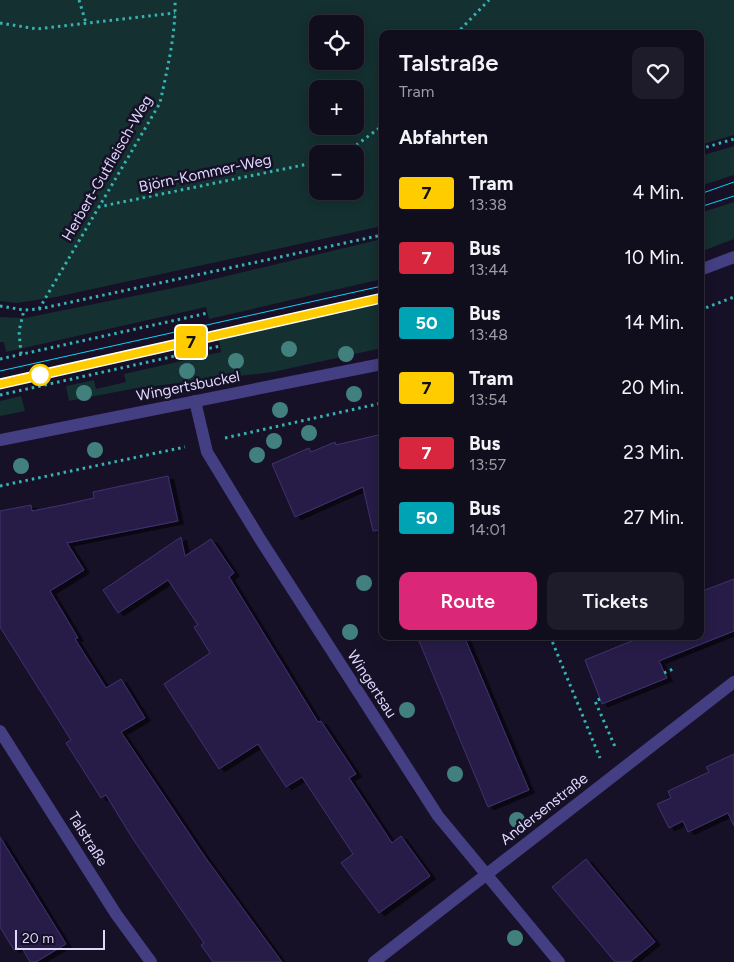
<!DOCTYPE html>
<html lang="de">
<meta charset="utf-8">
<style>
:root{--surface:#100d1d;--page:#1e1b2a;--text:#f1f3f6;--muted:#9c9ca4;--line:#302d3b;--accent:#db2777}
body{margin:0;font-family:Figtree,sans-serif;background:var(--page);color:var(--text);height:100vh;display:flex;flex-direction:column;font-size:19px;white-space:nowrap}
*{box-sizing:border-box;margin:0}
p{font-size:16px;color:var(--muted)}
.icon{flex:none;width:28px;height:28px;fill:none;stroke:currentColor;stroke-width:2;stroke-linecap:round;stroke-linejoin:round}
.map{position:relative;flex:1;overflow:hidden}
.drawer{position:absolute;left:379px;top:30px;width:325px;height:610px;display:flex;flex-direction:column;background:var(--surface);border-radius:10px;box-shadow:0 2px 12px #0003,0 0 0 1px var(--line)}
.drawer>*{flex:none}
.badge{padding:0 10px;border-radius:4px;font-size:18px;line-height:32px}
.fabs{position:absolute;left:309px;top:15px;display:grid;gap:10px}
.fabs a{display:grid;place-items:center;width:55px;height:55px;border-radius:10px;background:var(--surface);box-shadow:0 2px 12px #0003,0 0 0 1px var(--line);font-size:25px}
.scale{position:absolute;left:15px;bottom:12px;width:90px;box-sizing:border-box;padding-left:5px;border:2px solid #ded8fd;border-top:0;font-size:14px;line-height:18px;white-space:nowrap;color:#ded8fd;-webkit-text-stroke:4px #161127;paint-order:stroke}
.map>.badge{position:absolute;translate:-50% -50%;box-shadow:0 0 0 2px #fff}
h2{padding:0 20px;font-size:19px;line-height:45px}
.round{display:grid;place-items:center;flex:none;width:52px;height:52px;border-radius:10px;background:var(--page)}
.head{display:flex;align-items:center;justify-content:space-between;height:85px;padding:0 20px}
h1{font-size:24px;font-weight:600;line-height:38px}
.action{display:flex;gap:10px;margin-top:auto;padding:10px 20px}
.action a{flex:1;height:58px;border-radius:10px;background:var(--accent);color:#fff;font-size:20px;font-weight:600;line-height:58px;text-align:center}
.action a+a{background:var(--page);color:var(--text)}
ul{padding:0;list-style:none}
li{display:flex;align-items:center;gap:15px;height:65px;padding:0 20px}
li div{flex:1}
li b{display:block;font-size:19px}
li em{font-style:normal}
li .badge{min-width:55px;font-weight:700;text-align:center}
.map>svg:first-child{display:block}
.green{fill:#143030;fill-rule:evenodd}
.building{fill:#281e47;stroke:#413172;filter:url(#shadow)}
.lines{fill:none;stroke-linecap:round;stroke-linejoin:round}
.path{stroke:#35b4b3;stroke-width:3;stroke-dasharray:2.5 4;stroke-linecap:butt}
.minor{stroke:#443e83;stroke-width:12}
.tertiary{stroke:#443e83;stroke-width:12}
.tram{stroke:#0dd1f4;stroke-width:1}
.tree{fill:#42807d}
.line-casing{stroke:#fff;stroke-width:11}
.line{stroke:#fc0;stroke-width:8}
.stop-dot{fill:#fff;stroke:#fc0;stroke-width:2.5}
.labels{text-anchor:middle;stroke-width:5;stroke-linejoin:round;paint-order:stroke}
.street-label{font-size:15px;fill:#ded8fd;stroke:#161127}
</style>
<div class="map">
<svg width="734" height="962" viewBox="0 0 734 962">
<defs>
<filter id="shadow"><feDropShadow dx="5.5" dy="3" stdDeviation="0" flood-color="#0009"/></filter>
</defs>
<rect width="100%" height="100%" fill="#161127"/>
<path class="green" d="M0,0h734v135l-34,10v-111h-318v192l-326,71 -39,6 -17,-2zM318,24h37v37h-37zM318,89h37v37h-37zM318,154h37v37h-37z
M734,146v29l-34,11v-30z
M734,202v37l-34,13v-39z
M382,239v40l-173,40 -3,-12 -200,45 -2,-10h-4v-25l25,1 168,-34z
M382,302v46l-109,24 -136,16 -68,13 -3,-15 28,-6 2,9 30,-7 -2,-8 97,-22 -2,-12z
M21,396l4,15 -25,5v-15z"/>
<path class="building" d="M382,434v96l-9,1 -10,-44 -68,30 -23,-53 37,-16 2,4 24,-10 1,3z
M168,476l10,45 -111,22 17,27 -34,21 28,47 -3,1 31,49 15,-9 24,39 -24,14 84,125 77,105h-69l-12,-17 3,-2 -73,-107 -25,-41 -5,3 -35,-55 5,-3 -71,-113v-116l31,-6 1,6 35,-7 27,-6 -1,-6z
M181,537l4,19 26,-17 23,34 -5,4 89,145 3,-1 35,53 -7,4 43,65 9,-7 29,40 -51,37 -38,-50 12,-9 -51,-77 -16,10 -28,-43 -39,25 -55,-85 46,-31 -16,-26 4,-2 -30,-45 -50,33 -15,-23z
M734,579v52l-75,30 8,17 -65,26 -17,-44 59,-24h56v-44z
M417,636h47l65,154 -41,17z
M734,754v72l-6,-13 -40,19 -5,-11 -14,7 -12,-24 14,-6 -3,-7 41,-19 -3,-5z
M0,837l66,107 -30,18h-6l-9,-16 -7,4 -14,-23z
M586,859l69,83 -25,20h-15l-63,-75z"/>
<g class="lines">
<path class="path" d="M79,0l7,23
M0,23l37,6 138,-16
M456,34l33,-34
M700,149l34,-10
M339,154l12,-5 31,-23
M98,207l220,-45
M0,306l24,4 15,-1 343,-74
M39,309l121,-206c7,-33 16,-69 15,-103
M700,310l34,-13
M21,354l-2,-23 5,-21
M0,359l208,-46
M0,395l220,-49
M225,438l157,-35
M0,486l185,-39
M550,636l50,122
M664,673l9,-4
M600,699l-5,2 21,48"/>
<path class="minor" d="M195,401l12,51 53,87 178,277 121,146
M0,731l116,183 35,48
M374,962l360,-280"/>
<path class="tertiary" d="M700,270l34,-13
M0,440l382,-76"/>
<path class="tram" d="M700,194l34,-12
M700,207l34,-11
M0,371l382,-85
M0,384l382,-86"/>
</g>
<g class="tree">
<circle cx="289" cy="349" r="8"/>
<circle cx="346" cy="354" r="8"/>
<circle cx="236" cy="361" r="8"/>
<circle cx="187" cy="371" r="8"/>
<circle cx="84" cy="393" r="8"/>
<circle cx="354" cy="394" r="8"/>
<circle cx="280" cy="410" r="8"/>
<circle cx="309" cy="433" r="8"/>
<circle cx="274" cy="441" r="8"/>
<circle cx="95" cy="450" r="8"/>
<circle cx="257" cy="455" r="8"/>
<circle cx="21" cy="466" r="8"/>
<circle cx="364" cy="583" r="8"/>
<circle cx="350" cy="632" r="8"/>
<circle cx="407" cy="710" r="8"/>
<circle cx="455" cy="774" r="8"/>
<circle cx="517" cy="820" r="8"/>
<circle cx="515" cy="938" r="8"/>
</g>
<g class="lines">
<defs>
<path id="line" d="M0,384l382,-86"/>
</defs>
<use href="#line" class="line-casing"/>
<use href="#line" class="line"/>
</g>
<circle class="stop-dot" cx="40" cy="375" r="10"/>
<g class="labels">
<g class="street-label">
<text transform="translate(107 168) rotate(-60)" y="5">Herbert-Gutfleisch-Weg</text>
<text transform="translate(205 173) rotate(-12)" y="5">Björn-Kommer-Weg</text>
<text transform="translate(188 386) rotate(-11)" y="5">Wingertsbuckel</text>
<text transform="translate(372 684) rotate(57)" y="5">Wingertsau</text>
<text transform="translate(544 809) rotate(-38)" y="5">Andersenstraße</text>
<text transform="translate(88 839) rotate(58)" y="5">Talstraße</text>
</g>
</g>
</svg>
<div class="fabs">
<a><svg class="icon" aria-label="locate" viewBox="0 0 24 24"><circle cx="12" cy="12" r="6"/><path d="M12 2v4M12 18v4M2 12h4M18 12h4"/></svg></a>
<a>+</a>
<a>−</a>
</div>
<div class="scale">20 m</div>
<b class="badge" style="left:191px;top:342px;background:#fc0;color:#111">7</b>
<section class="drawer">
<div class="head"><div><h1>Talstraße</h1><p>Tram</p></div><a class="round"><svg class="icon" aria-label="heart" viewBox="0 0 24 24"><path d="M12 20l-8-8c-3-5 5-10 8-4 3-6 11-1 8 4z"/></svg></a></div>
<h2>Abfahrten</h2>
<ul>
<li><span class="badge" style="background:#fc0;color:#111">7</span><div><b>Tram</b><p>13:38</p></div><em>4 Min.</em></li>
<li><span class="badge" style="background:#d7263d;color:#fff">7</span><div><b>Bus</b><p>13:44</p></div><em>10 Min.</em></li>
<li><span class="badge" style="background:#00a3b4;color:#fff">50</span><div><b>Bus</b><p>13:48</p></div><em>14 Min.</em></li>
<li><span class="badge" style="background:#fc0;color:#111">7</span><div><b>Tram</b><p>13:54</p></div><em>20 Min.</em></li>
<li><span class="badge" style="background:#d7263d;color:#fff">7</span><div><b>Bus</b><p>13:57</p></div><em>23 Min.</em></li>
<li><span class="badge" style="background:#00a3b4;color:#fff">50</span><div><b>Bus</b><p>14:01</p></div><em>27 Min.</em></li>
</ul>
<div class="action"><a>Route</a><a>Tickets</a></div>
</section>
</div>
